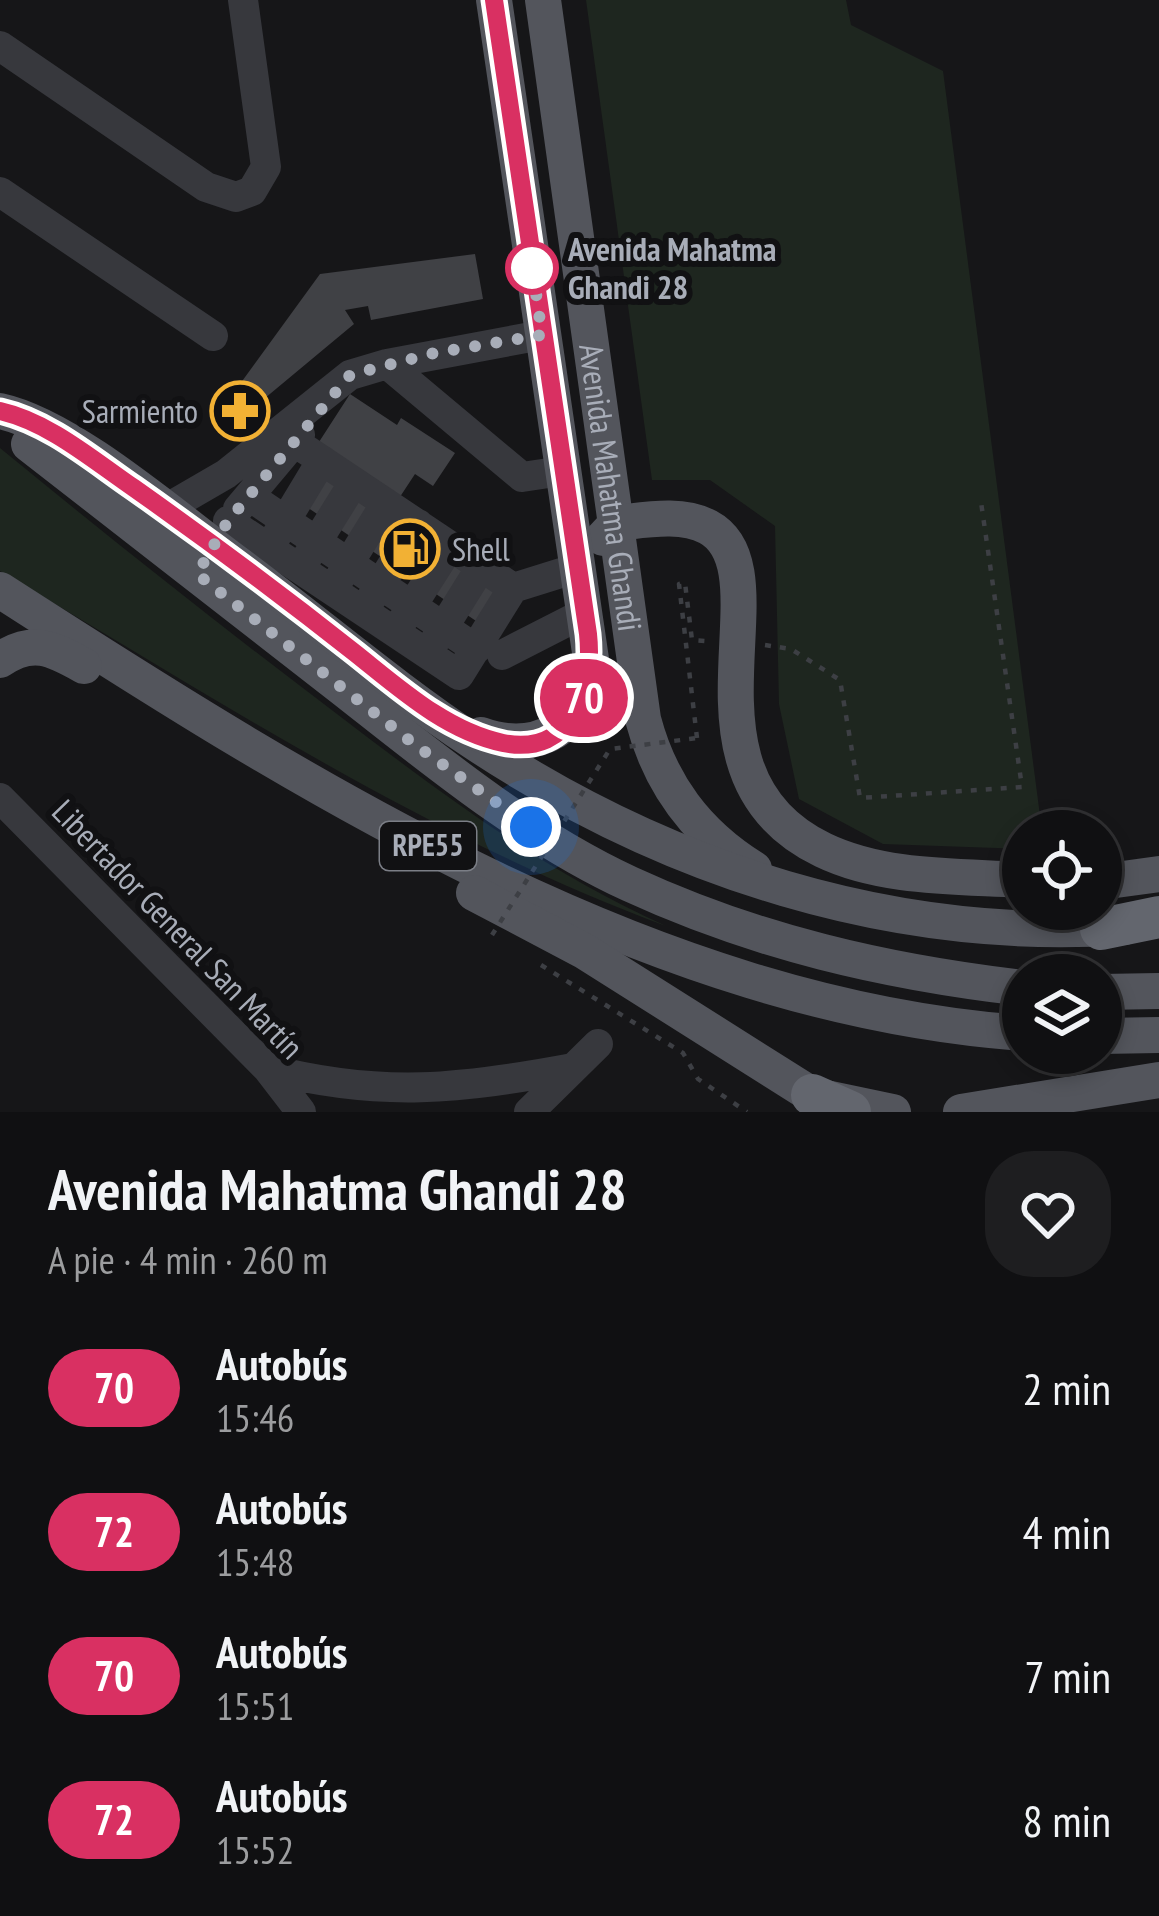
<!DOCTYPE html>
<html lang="es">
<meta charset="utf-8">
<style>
:root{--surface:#101012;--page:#1e1e20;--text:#f1f3f6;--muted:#9c9d9f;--line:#303032}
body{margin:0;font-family:"PT Sans Narrow",sans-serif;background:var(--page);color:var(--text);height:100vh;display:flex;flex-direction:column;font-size:45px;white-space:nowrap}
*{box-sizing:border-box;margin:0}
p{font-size:39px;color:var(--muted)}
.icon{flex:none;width:66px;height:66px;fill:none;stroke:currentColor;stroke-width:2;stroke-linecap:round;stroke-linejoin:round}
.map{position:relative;height:1112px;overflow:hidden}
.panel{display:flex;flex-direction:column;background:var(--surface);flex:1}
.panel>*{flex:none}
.badge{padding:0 24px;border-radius:39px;font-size:42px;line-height:78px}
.tools{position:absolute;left:1002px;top:810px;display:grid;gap:24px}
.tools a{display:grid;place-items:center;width:120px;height:120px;border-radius:50%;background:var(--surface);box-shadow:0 6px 18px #0003,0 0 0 3px var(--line);font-size:60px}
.you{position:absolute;width:60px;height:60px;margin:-30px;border:9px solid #fff;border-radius:50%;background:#1a73e8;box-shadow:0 0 0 18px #1a73e833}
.map>.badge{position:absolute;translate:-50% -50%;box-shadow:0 0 0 6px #fff}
.round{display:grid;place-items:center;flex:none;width:126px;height:126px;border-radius:48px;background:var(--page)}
.headline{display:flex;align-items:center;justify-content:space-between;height:204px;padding:0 48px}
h1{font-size:57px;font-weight:800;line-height:90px}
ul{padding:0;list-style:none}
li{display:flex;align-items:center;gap:36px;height:144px;padding:0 48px}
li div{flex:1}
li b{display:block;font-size:45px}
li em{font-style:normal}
li .badge{min-width:132px;font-weight:700;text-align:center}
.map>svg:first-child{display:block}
.green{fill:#1e261f}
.building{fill:#404145}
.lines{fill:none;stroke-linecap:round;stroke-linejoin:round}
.path{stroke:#3d3f44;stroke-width:4.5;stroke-dasharray:6 9;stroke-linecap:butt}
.minor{stroke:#37383d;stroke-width:30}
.major{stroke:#53555c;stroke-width:36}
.highway{stroke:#63666e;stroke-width:42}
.path-bridge{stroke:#3d3f44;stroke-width:4.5;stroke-dasharray:6 9;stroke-linecap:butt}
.line-casing{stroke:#fff;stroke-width:27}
.line{stroke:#d93062;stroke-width:18}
.walk{stroke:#a8adb8;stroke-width:12;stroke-dasharray:0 21.6}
.stop-dot{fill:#fff;stroke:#d93062;stroke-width:6}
.labels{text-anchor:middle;stroke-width:12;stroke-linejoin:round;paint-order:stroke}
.shield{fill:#111113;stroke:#7b7e86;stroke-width:3}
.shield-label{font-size:30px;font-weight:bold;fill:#a8adb8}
.stop-label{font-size:33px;font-weight:bold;fill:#a8adb8;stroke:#111113;text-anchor:start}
.poi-label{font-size:33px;fill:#a8adb8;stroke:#111113;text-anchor:end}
.street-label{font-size:33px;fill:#a8adb8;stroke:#111113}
</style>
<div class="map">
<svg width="1159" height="1112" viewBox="0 0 1159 1112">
<rect width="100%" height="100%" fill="#161618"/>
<path class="green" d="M586,0h260l5,25 92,46 99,760h-19v18l-140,-5 -84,-45 -20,-95 -4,-178 -65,-46h-58z
M0,448c111,91 223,180 337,266 105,80 208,158 329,212 -237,-88 -450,-227 -666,-355z"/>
<path class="building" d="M475,254l8,45 -112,21 -3,-14 -23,4 9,14 -126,105 -12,-12 104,-143z
M350,394l47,31 4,-7 54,35 -22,33 -18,-12 -23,35 118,80 -25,38 -199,-134z"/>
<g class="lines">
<path class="path" d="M765,645l26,4 49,31 20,118 162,-11 -41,-285
M697,738l-18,-154 6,-1 7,57 14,1
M541,965l142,88 15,26 49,33"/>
<path class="minor" d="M0,46l206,141 30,10 16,-6 14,-24 -23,-167
M0,192l213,144
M542,335l-155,29 135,113 40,-6
M281,433l232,155
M249,496l227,153
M238,509l62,-74
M228,521l231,154 54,-87 64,-20
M152,524l12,-14 62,-36 124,-99 37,-11
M275,538l47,-78
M306,559l48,-77
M339,579l47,-76
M369,602l49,-78
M401,623l49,-77
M433,644l48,-77
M502,655l82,-42
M0,798l268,271 33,43
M268,1069c113,29 193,20 305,-1
M529,1112l69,-68"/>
<g class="major">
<path id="s1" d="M543,0l100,719c17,65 53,114 111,150"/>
<path d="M0,411c70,15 174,106 235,151 80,59 156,125 239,180 193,128 419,201 651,185"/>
<path d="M29,444c105,82 211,164 316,246 89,70 181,146 285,194 126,58 255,88 393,104"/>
<path d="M603,538l14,-15c29,-3 64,-10 91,4 82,44 -46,246 115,323 60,29 135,26 200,30"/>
<path d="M0,590c306,197 651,416 1023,443"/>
<path d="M0,660c32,-22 52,-12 84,6"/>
<path d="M481,735c56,20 104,-8 111,-69l-98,-666"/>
<path d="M1101,882l58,-8"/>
<path d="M474,893l110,58 228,144 81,17"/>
<path d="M1101,992l58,-1"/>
<path d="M1101,1036l58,-1"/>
<path d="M961,1112l198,-32"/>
</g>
<path class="highway" d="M1101,929l58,-12
M812,1095l38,17"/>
<path class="path-bridge" d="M492,935l118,-186 87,-11"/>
</g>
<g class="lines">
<defs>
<path id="line" d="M0,411c49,11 93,49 134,77 75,53 149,108 221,165 44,35 91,78 148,90 70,14 91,-55 85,-109l-94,-634"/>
</defs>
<use href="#line" class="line-casing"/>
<use href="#line" class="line"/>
<path class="walk" d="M531,827l-113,-80 -221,-173 31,-53 122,-146 84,-22 108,-18 -12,-84 2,17"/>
</g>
<defs>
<symbol id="pharmacy-ring" viewBox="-11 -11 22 22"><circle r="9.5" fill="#111113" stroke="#f2b134" stroke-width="1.5"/><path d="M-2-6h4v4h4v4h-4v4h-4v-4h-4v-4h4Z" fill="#f2b134"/></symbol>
<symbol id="fuel-ring" viewBox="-11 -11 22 22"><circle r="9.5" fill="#111113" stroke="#f2b134" stroke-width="1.5"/><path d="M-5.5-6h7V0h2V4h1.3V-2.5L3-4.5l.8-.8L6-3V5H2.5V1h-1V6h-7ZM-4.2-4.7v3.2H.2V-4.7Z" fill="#f2b134"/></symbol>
</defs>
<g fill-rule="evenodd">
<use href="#pharmacy-ring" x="207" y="378" width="66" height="66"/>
<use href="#fuel-ring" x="377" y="516" width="66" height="66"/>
</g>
<circle class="stop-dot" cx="532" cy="268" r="24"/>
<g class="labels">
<rect class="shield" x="380" y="822" width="96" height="48" rx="9"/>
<g class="shield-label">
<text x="428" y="856">RPE55</text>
</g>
<g class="stop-label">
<text x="568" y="261">Avenida Mahatma<tspan x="568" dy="38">Ghandi 28</tspan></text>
</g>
<g class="poi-label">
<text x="198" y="423">Sarmiento</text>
<text x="452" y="561" text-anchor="start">Shell</text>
</g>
<g class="street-label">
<text dy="12" stroke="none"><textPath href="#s1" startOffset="492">Avenida Mahatma Ghandi</textPath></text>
<text transform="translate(178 929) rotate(46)" y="12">Libertador General San Martín</text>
</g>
</g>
</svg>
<div class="tools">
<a><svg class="icon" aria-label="locate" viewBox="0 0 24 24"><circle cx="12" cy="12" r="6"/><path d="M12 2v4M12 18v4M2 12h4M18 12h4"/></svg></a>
<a><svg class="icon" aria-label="layers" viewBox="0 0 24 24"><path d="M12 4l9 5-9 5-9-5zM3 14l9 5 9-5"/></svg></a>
</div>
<div class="you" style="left:531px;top:827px"></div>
<b class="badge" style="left:584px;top:698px;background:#d93062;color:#fff">70</b>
</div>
<section class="panel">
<div class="headline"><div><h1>Avenida Mahatma Ghandi 28</h1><p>A pie · 4 min · 260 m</p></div><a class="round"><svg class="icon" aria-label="heart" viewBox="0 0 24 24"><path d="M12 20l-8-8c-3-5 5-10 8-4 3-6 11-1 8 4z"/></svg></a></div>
<ul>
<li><span class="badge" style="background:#d93062;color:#fff">70</span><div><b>Autobús</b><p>15:46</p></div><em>2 min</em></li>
<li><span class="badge" style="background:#d93062;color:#fff">72</span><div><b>Autobús</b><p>15:48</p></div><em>4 min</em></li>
<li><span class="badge" style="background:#d93062;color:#fff">70</span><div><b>Autobús</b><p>15:51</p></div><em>7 min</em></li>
<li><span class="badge" style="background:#d93062;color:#fff">72</span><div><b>Autobús</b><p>15:52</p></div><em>8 min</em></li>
</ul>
</section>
